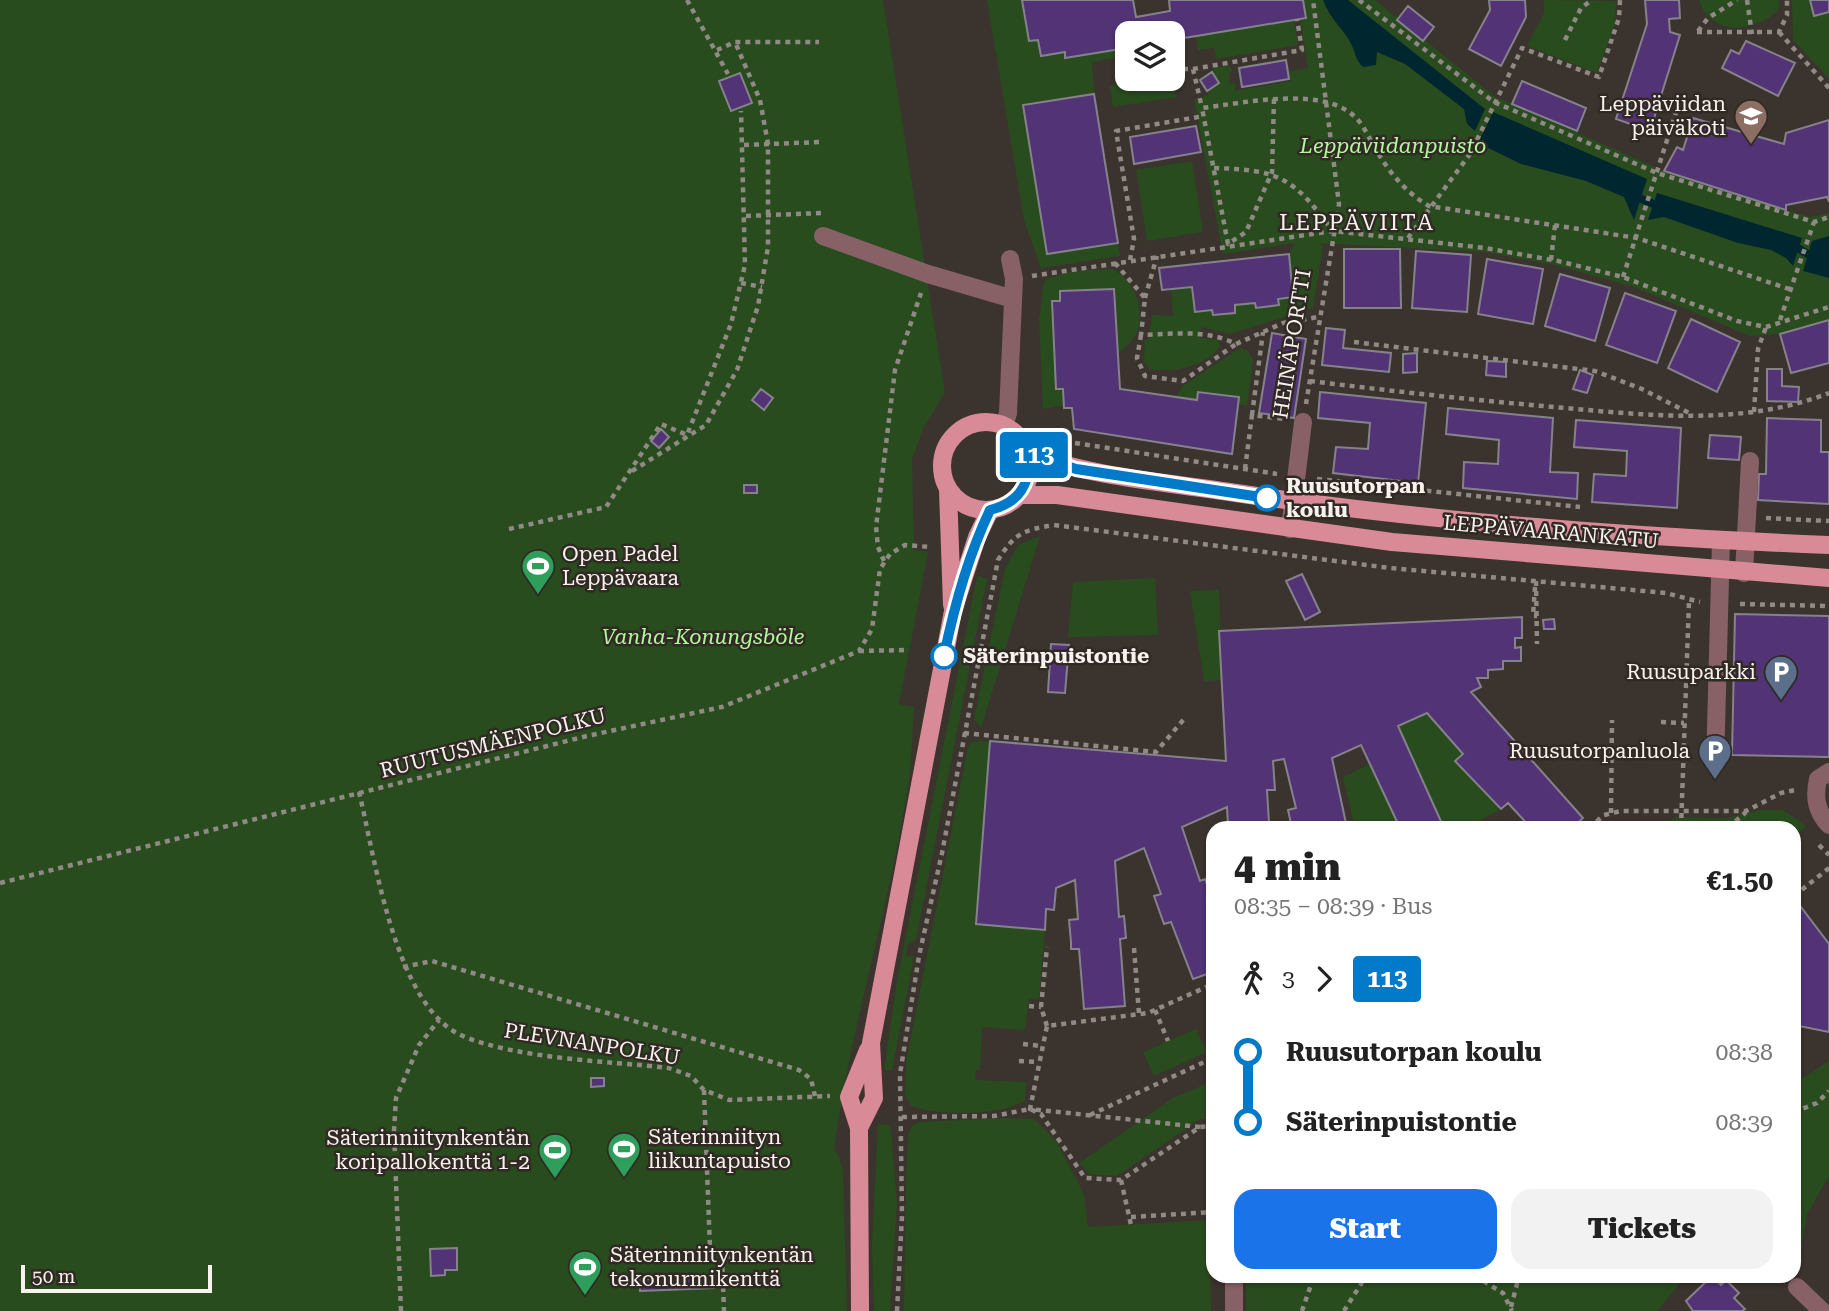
<!DOCTYPE html>
<meta charset="utf-8">
<style>
:root{--surface:#fff;--page:#f2f2f2;--text:#222;--muted:#767676;--accent:#1a73e8}
body{margin:0;font-family:"Roboto Serif",serif;background:var(--page);color:var(--text);height:100vh;display:flex;flex-direction:column;font-size:26px;white-space:nowrap}
*{box-sizing:border-box;margin:0}
p{font-size:23px;color:var(--muted)}
.icon{flex:none;width:38px;height:38px;fill:none;stroke:currentColor;stroke-width:2;stroke-linecap:round;stroke-linejoin:round}
.map{position:relative;flex:1;overflow:hidden}
.side{position:absolute;left:1206px;top:821px;width:595px;height:462px;display:flex;flex-direction:column;background:var(--surface);border-radius:21px;box-shadow:0 2px 5px #0004}
.side>*{flex:none}
.badge{padding:0 14px;border-radius:5px;font-size:24px;line-height:46px}
.controls{position:absolute;left:1115px;top:21px;display:grid;gap:14px}
.controls a{display:grid;place-items:center;width:70px;height:70px;border-radius:14px;background:var(--surface);box-shadow:0 2px 5px #0004;font-size:35px}
.scale{position:absolute;left:21px;bottom:18px;width:191px;box-sizing:border-box;padding-left:7px;border:4px solid #f8f2ef;border-top:0;font-size:19px;line-height:24px;white-space:nowrap;color:#f8f2ef;-webkit-text-stroke:5px #312924;paint-order:stroke}
.map>.badge{position:absolute;translate:-50% -50%;box-shadow:0 0 0 4px #fff}
.legs{display:flex;align-items:center;gap:10px;height:77px;padding:0 28px;font-size:23px}
.legs p{margin-inline-start:auto}
.overview{display:flex;align-items:center;justify-content:space-between;height:119px;padding:0 28px}
h1{font-size:38px;font-weight:800;line-height:52px}
.primary-button{display:flex;gap:14px;margin-top:auto;padding:14px 28px}
.primary-button a{flex:1;height:80px;border-radius:21px;background:var(--accent);color:#fff;font-size:28px;font-weight:800;line-height:80px;text-align:center}
.primary-button a+a{background:var(--page);color:var(--text)}
ul{padding:0 28px;list-style:none}
li{display:flex;align-items:center;gap:24px;height:70px;font-size:26px}
li i{display:grid;place-items:center;width:10px;height:100%;margin:0 9px;background:currentColor}
li i::after{content:'';width:18px;height:18px;margin:-9px;border:5px solid;border-radius:50%;background:var(--surface)}
li p{margin-inline-start:auto}
li:first-child i{background:linear-gradient(#0000 50%,currentColor 0)}
li:last-child i{background:linear-gradient(currentColor 50%,#0000 0)}
.map>svg:first-child{display:block}
.green{fill:#294c1f}
.water{fill:#00272f}
.lines{fill:none;stroke-linecap:round;stroke-linejoin:round}
.stream{stroke:#00272f;stroke-width:8}
.building{fill:#523376;stroke:#86828c;stroke-width:2}
.path{stroke:#908984;stroke-width:4.5;stroke-dasharray:5 5;stroke-linecap:butt}
.minor{stroke:#876166;stroke-width:18}
.major{stroke:#d88a97;stroke-width:18}
.line-1-casing{stroke:#fff;stroke-width:16}
.line-1{stroke:#007ac9;stroke-width:10}
.stop-1-dot{fill:#fff;stroke:#007ac9;stroke-width:3.5}
.labels{text-anchor:middle;stroke-width:5;stroke-linejoin:round;paint-order:stroke}
.poi-label{font-size:21px;fill:#f8f2ef;stroke:#312924;text-anchor:end}
.park-label{font-size:21px;font-style:italic;fill:#b1f99c;stroke:#312924}
.street-label{font-size:21px;fill:#f8f2ef;stroke:#312924}
.stop-label{font-size:21px;font-weight:bold;fill:#f8f2ef;stroke:#312924;text-anchor:start}
.neighbourhood-label{font-size:23px;letter-spacing:2px;fill:#f8f2ef;stroke:#312924}
</style>
<div class="map">
<svg width="1829" height="1311" viewBox="0 0 1829 1311">
<rect width="100%" height="100%" fill="#3b332d"/>
<path class="green" d="M0,0h883l62,393 -22,36 -11,30 2,91 14,2 -29,152 15,3c-2,28 -2,57 -7,85 -19,121 -57,237 -73,358l5,6 4,16 4,139h-847z
M987,0h35l7,41 9,-1 3,16 24,-4v5l58,-9 2,8 -33,6 2,32 -71,12 24,148 71,-11 2,13 -79,12 -17,-48z
M1303,0h72l119,96 170,75 146,46 19,-4v107l-49,14 -30,2 -116,-49 -75,-21 -74,-14 -166,-9 4,3 -10,62 -83,26 -29,-7 -1,11 18,2 2,6c-13,21 -48,27 -70,23l-6,-7 1,-22 4,-2 3,-23 21,1 -2,-27 21,-2 3,25 17,-2 1,5 22,-2v-8l20,-2 1,5 22,-3v-6l15,-2 -4,-43 6,-11 -72,11 -29,-155 15,-4 -2,-4 12,-8 -7,-11 4,-5 14,-1 3,4 -4,4 1,9 6,1 -1,7 56,-10 -3,-9 20,-4 -8,-50 6,-1z
M1544,0l72,1 -1,23 -18,49 -70,-27 17,-33z
M1699,0h80l-1,11c-24,21 -67,27 -79,-11z
M1792,0h18l4,16 15,-4v67l-36,-39z
M1294,20l4,25 -82,14 -2,-11 -16,2 -2,-14z
M1173,76l3,21 -63,10 -3,-21z
M1192,161l11,71 -56,9 -11,-71z
M1113,269c22,13 32,38 24,64 -3,7 -13,15 -19,21l-4,-65 -53,2 -1,10h-7l3,87 7,1 1,16 -21,4 -4,-90 5,-36 3,-4 26,-8z
M1240,348l7,2 6,10 -6,46 -9,-2 1,-7 -40,-5 -2,8 -21,-3 7,-11z
M1040,536l-59,192 -7,-9 31,-150 13,-24z
M977,576l10,3 -71,361 -8,4 -2,13 8,-1 -22,114h-8l13,-89z
M1155,578l3,57 -90,2 5,-55z
M1219,590l3,90 -18,1 -14,-90z
M1427,713l36,41 -8,8 46,47 -34,19h-23l-46,-102z
M990,741l-14,182 69,7 -6,69h-10l-4,31 -43,-3 -2,43h-4l-1,10 51,2 -1,19c-28,15 -84,15 -114,5l-6,-10 1,-34 62,-315 3,-5z
M1370,764l30,64h-45l-12,-51z
M1760,810h23l23,16 -12,12v-10h-139l22,-11 50,1z
M1196,1029l11,23 -53,24 -11,-24z
M1829,1061v115l-22,38 -8,49h-5v-179z
M1213,1081v38h-13l-83,57 -28,-2 -10,-11 94,-65z
M1007,1118l27,1 22,22 28,53 4,33 121,-7 2,91h-307l2,-129 2,-46 4,-10 7,-4z
M878,1124l12,1 7,77 -7,109h-16l-2,-66z
M1246,1276h440l-29,35h-411z"/>
<path class="water" d="M1323,0h25l137,109 -10,22 -8,-7 -3,-15 -59,-45 -28,-12 -1,13 -13,2c-7,-7 -7,-11 -10,-19 -6,-16 -23,-28 -30,-48z
M1493,112l154,67 -13,41 -10,-23 -38,-16 -65,-17 -43,-21z
M1657,193l145,45 -9,28 -7,-8 -15,-8 -33,-7 -74,-26 -16,3z
M1829,236v42l-26,-7 9,-30z"/>
<g class="lines">
<path class="stream" d="M1634,196l27,11
M1791,244l38,23"/>
</g>
<path class="building" d="M1022,0h111l3,17 34,-6 -1,-11h134l3,18 -134,22v-7h-45v15l-62,10v-6l-24,4 -3,-16 -9,1z
M1489,0h36l1,17 -25,49 -32,-17 21,-39z
M1645,0h34l1,18 -11,1 1,13 10,3 -30,96 -34,-12 31,-95z
M1810,0h19v12l-15,4z
M1408,6l26,21 -11,14 -26,-21z
M1746,41l49,22 -17,33 -56,-28 9,-18 8,4z
M1286,60l3,19 -47,8 -3,-19z
M1212,72l7,11 -12,8 -7,-11z
M740,73l12,30 -21,8 -12,-30z
M1522,81l64,27 -9,23 -65,-27z
M1094,94l24,149 -71,11 -24,-149z
M1693,118l91,26 2,-11 43,-13v82l-2,-5 -41,8v5l-122,-39 13,-24 6,3z
M1196,126l5,26 -67,12 -4,-27z
M1344,249h56l1,59h-57z
M1416,251l55,4 -4,57 -55,-4z
M1289,254l4,43 -15,2 1,6 -23,3 -1,-5 -20,2v8l-22,2 -1,-5 -17,2 -3,-25 -30,3 -3,-22z
M1487,259l56,10 -10,55 -55,-10z
M1560,274l50,14 -15,53 -50,-15z
M1114,289l6,100 77,11 1,-8 41,5 -7,57 -158,-25 -2,-21h-8l-1,-19h-7l-4,-88h8v-10z
M1625,293l51,18 -19,52 -51,-18z
M1691,319l49,23 -23,50 -49,-24z
M1829,320v43l-38,10 -11,-39z
M1326,328l19,2 -2,18 48,5 -2,19 -67,-7z
M1272,333l34,6 -12,79 -35,-5z
M1417,353v19l-14,1v-19z
M1487,361l19,1v15l-20,-2z
M1767,369h15v17l17,1 -1,15 -31,-1z
M1580,370l13,5 -6,18 -14,-4z
M761,389l12,9 -9,12 -12,-10z
M1320,392l106,11 -8,80 -85,-10 3,-26 32,2 2,-26 -52,-5z
M1448,408l105,10 -3,54 28,1 -1,26 -114,-11 1,-26 34,2 1,-24 -53,-6z
M1767,418l54,2v32h8v52l-71,-4 1,-26h7z
M1576,420l105,8 -4,80 -85,-6 2,-28 32,2 1,-25 -53,-4z
M661,429l8,8 -10,11 -8,-7z
M1710,435l31,2 -2,23 -31,-2z
M744,485h13v8h-13z
M1302,574l18,38 -15,8 -19,-39z
M1735,614l94,2v141l-97,-2z
M1522,617v21h-7v10l6,-1v14h-18v8l-15,1v8h-11l4,9 -10,5 112,126 -11,10h-41l-23,-25 -7,6 -46,-48 8,-7 -36,-41 -29,13 46,102h-44l-39,-83 -29,13 15,70h-55l-4,-18 8,-2 -12,-49 -11,2 2,29h-8l2,33 -41,1 -1,-17 -45,20 18,54 5,-2 7,19 -5,2 6,16v56l-20,7 -22,-57 -7,2 -10,-28 7,-2 -17,-46 -29,13 4,56 5,-1 2,22 -6,1 5,67 -41,3 -5,-60h-8v-7l-2,-22 9,-1 -3,-39 -19,8 -2,22 -8,-1 -1,21 -69,-6 14,-183 236,20 -7,-130z
M1554,619l1,10h-11l-1,-9z
M1051,644l18,1 -4,48 -17,-1z
M1801,907l28,37v88l-35,-7v-112z
M591,1078h13v8l-13,1z
M457,1248v22h-12v5l-14,1 -1,-27z
M1712,1276l9,9 5,-5 13,13 -5,5 11,11 -3,2h-49l-7,-10z
M713,1277l1,11 -74,3v-12z"/>
<g class="lines">
<path class="path" d="M687,0l41,74
M1359,0l135,102 163,71 157,49 15,-5
M1747,0l5,34
M1698,31l10,-13 29,-18
M1697,32h82l8,-17v-15
M1779,32l50,56
M1565,40l16,-32 11,-8
M717,50l18,-8h84
M1173,69h20l109,-19 -5,-31
M1193,69l9,39
M1274,99l-2,73 -26,60 -18,12 -26,-136c42,-5 125,-24 156,12 7,8 12,20 17,28 14,24 30,44 54,58l208,32 155,52
M744,145l77,-3
M1214,168c65,2 79,9 118,62
M746,216l75,-3
M1408,238l62,-84 52,-106 77,29 20,-59 1,-18
M1130,260l4,-21 -18,-108 88,-15
M1551,260l4,-35
M1115,263l30,35 -4,37c32,-1 66,-6 95,9l47,-21 35,-6
M1032,276l301,-45 152,17 73,13 65,16 114,44 29,6 63,-20
M1623,277l57,-177
M741,283l21,4
M1145,298l12,-42
M1780,320l34,-98
M1141,335l-4,23 8,18 38,5 53,-37
M1354,342l241,29 47,18 49,25
M1310,381c81,10 163,19 244,26 91,8 188,20 275,-14
M1306,404l33,-200 -26,-204
M1754,412l4,-63 8,-22
M1252,415l11,-83
M1075,443l202,31
M1245,469l7,-54 33,4
M632,471l74,-46 31,-55 21,-64 10,-59v-103l-8,-44 -25,-58
M1317,479l263,28
M1766,518l63,3
M509,529l97,-22 55,-83 26,11 44,-111 14,-59 -4,-154
M884,561l-6,-14 -2,-20 19,-157 26,-77
M1536,581l1,63
M1535,587l-2,29h4
M1740,604l89,2
M859,651l50,-1
M1661,722l23,1
M964,733l192,19 28,-33
M359,792c16,65 36,216 104,244 54,23 145,25 206,32l22,8 13,14 25,10 101,-4
M1611,813l1,-93
M1589,828l15,-13 17,-4h125l35,-18 14,-3
M1681,828l8,-227
M1728,828l18,-16
M1819,845l10,10
M0,883l587,-147 135,-29 137,-56 13,-22 8,-60 10,-15 15,-9 25,2
M1794,896l35,-28
M1134,948l5,66
M403,967l29,-6 367,109 12,9 4,17
M1029,1006l12,1
M1155,1010l13,31
M1047,1026l-6,-19 6,-60
M1023,1044l18,2
M1019,1061l18,1
M704,1090l6,159 12,8 44,-1
M1794,1112l23,-9 12,-12
M1090,1115l123,-57
M902,1117l92,-1 36,-7 11,5 44,64 36,2 79,-53 13,-1
M1200,1127l-170,-18 17,-83 101,-13 65,-29
M395,1169l24,-1
M1121,1180l10,45
M1131,1217l82,-5
M722,1257l2,54
M1475,1276l28,17 9,18
M1511,1307l8,-31
M401,1311l-7,-180 2,-33 23,-53 20,-25
M897,1311l5,-95 -2,-142 19,-118 23,-103 56,-293c17,-27 25,-30 56,-35l336,43 276,25 34,9
M1302,1311l12,-35
M1344,1311l22,-35"/>
<path class="minor" d="M823,236l105,38 85,25
M1004,426l4,-13 6,-134 -4,-20
M1290,529l13,-107
M1744,573l6,-112
M1715,766l6,-225
M1829,772l-11,7c-4,18 -2,32 11,46
M1234,1276v35
M1797,1287l25,24"/>
<path class="major" d="M942 466a44 44 0 1 1 88 0a44 44 0 1 1-88 0Z
M1028,453c66,25 139,29 208,40 196,29 395,44 593,52
M948,490l4,115
M1019,495h38l335,47 437,36
M859,1128l15,-30 -3,-55 82,-432 24,-74 13,-27
M860,1311l-1,-183 -10,-31 19,-47"/>
</g>
<g class="lines">
<defs>
<path id="line-1" d="M944,656c10,-49 24,-100 46,-146 29,-7 42,-27 38,-57l48,16 191,29"/>
</defs>
<use href="#line-1" class="line-1-casing"/>
<use href="#line-1" class="line-1"/>
</g>
<defs>
<symbol id="school-pin" viewBox="-11 -11 22 30"><path d="M0 17L-7.5 6A9.5 9.5 0 1 1 7.5 6Z" fill="#8d6e63" stroke="#312924"/><path d="M0-5L7-2L0 1L-7-2ZM-4 1L0 2.5L4 1V4Q0 6-4 4Z" fill="#fff"/></symbol>
<symbol id="stadium-pin" viewBox="-11 -11 22 30"><path d="M0 17L-7.5 6A9.5 9.5 0 1 1 7.5 6Z" fill="#2e9e5b" stroke="#312924"/><path d="M0-5a6.5 5 0 1 0 0 10a6.5 5 0 1 0 0-10ZM-3.5-1.8h7v3.6h-7Z" fill="#fff"/></symbol>
<symbol id="parking-pin" viewBox="-11 -11 22 30"><path d="M0 17L-7.5 6A9.5 9.5 0 1 1 7.5 6Z" fill="#5c6f8a" stroke="#312924"/><path d="M-3.5-5.5H1a3.5 3.5 0 0 1 0 7H-1V5.5H-3.5ZM-1-3.4V-.6H.8a1.4 1.4 0 0 0 0-2.8Z" fill="#fff"/></symbol>
</defs>
<g fill-rule="evenodd">
<use href="#school-pin" x="1732" y="97" width="38" height="52"/>
<use href="#stadium-pin" x="519" y="547" width="38" height="52"/>
<use href="#parking-pin" x="1762" y="653" width="38" height="52"/>
<use href="#parking-pin" x="1696" y="732" width="38" height="52"/>
<use href="#stadium-pin" x="605" y="1130" width="38" height="52"/>
<use href="#stadium-pin" x="536" y="1131" width="38" height="52"/>
<use href="#stadium-pin" x="566" y="1248" width="38" height="52"/>
</g>
<g class="stop-1-dot">
<circle cx="1267" cy="498" r="12"/>
<circle cx="944" cy="656" r="12"/>
</g>
<g class="labels">
<g class="poi-label">
<text x="1726" y="111">Leppäviidan<tspan x="1726" dy="24">päiväkoti</tspan></text>
<text x="562" y="561" text-anchor="start">Open Padel<tspan x="562" dy="24">Leppävaara</tspan></text>
<text x="1756" y="679">Ruusuparkki</text>
<text x="1690" y="758">Ruusutorpanluola</text>
<text x="648" y="1144" text-anchor="start">Säterinniityn<tspan x="648" dy="24">liikuntapuisto</tspan></text>
<text x="530" y="1145">Säterinniitynkentän<tspan x="530" dy="24">koripallokenttä 1-2</tspan></text>
<text x="610" y="1262" text-anchor="start">Säterinniitynkentän<tspan x="610" dy="24">tekonurmikenttä</tspan></text>
</g>
<g class="park-label">
<text x="1393" y="153">Leppäviidanpuisto</text>
<text x="703" y="644">Vanha-Konungsböle</text>
</g>
<g class="street-label">
<text transform="translate(1292 344) rotate(-81)" y="7">HEINÄPORTTI</text>
<text transform="translate(1551 532) rotate(5)" y="7">LEPPÄVAARANKATU</text>
<text transform="translate(493 743) rotate(-14)" y="7">RUUTUSMÄENPOLKU</text>
<text transform="translate(592 1044) rotate(9)" y="7">PLEVNANPOLKU</text>
</g>
<g class="stop-label">
<text x="1286" y="493">Ruusutorpan<tspan x="1286" dy="24">koulu</tspan></text>
<text x="963" y="663">Säterinpuistontie</text>
</g>
<g class="neighbourhood-label">
<text x="1357" y="230">LEPPÄVIITA</text>
</g>
</g>
</svg>
<div class="controls">
<a><svg class="icon" aria-label="layers" viewBox="0 0 24 24"><path d="M12 4l9 5-9 5-9-5zM3 14l9 5 9-5"/></svg></a>
</div>
<div class="scale">50 m</div>
<b class="badge" style="left:1034px;top:455px;background:#007ac9;color:#fff">113</b>
<section class="side">
<div class="overview"><div><h1>4 min</h1><p>08:35 – 08:39 · Bus</p></div><b>€1.50</b></div>
<div class="legs"><svg class="icon" aria-label="walk" viewBox="0 0 24 24"><circle cx="13" cy="4" r="2"/><path d="M13 8l-2 6 4 7M11 14l-3 7M7 12l3-4h3l4 4"/></svg>3<svg class="icon" aria-label="forward" viewBox="0 0 24 24"><path d="M9 5l7 7-7 7"/></svg><b class="badge" style="background:#007ac9;color:#fff">113</b></div>
<ul>
<li><i style="color:#007ac9"></i><b>Ruusutorpan koulu</b><p>08:38</p></li>
<li><i style="color:#007ac9"></i><b>Säterinpuistontie</b><p>08:39</p></li>
</ul>
<div class="primary-button"><a>Start</a><a>Tickets</a></div>
</section>
</div>
